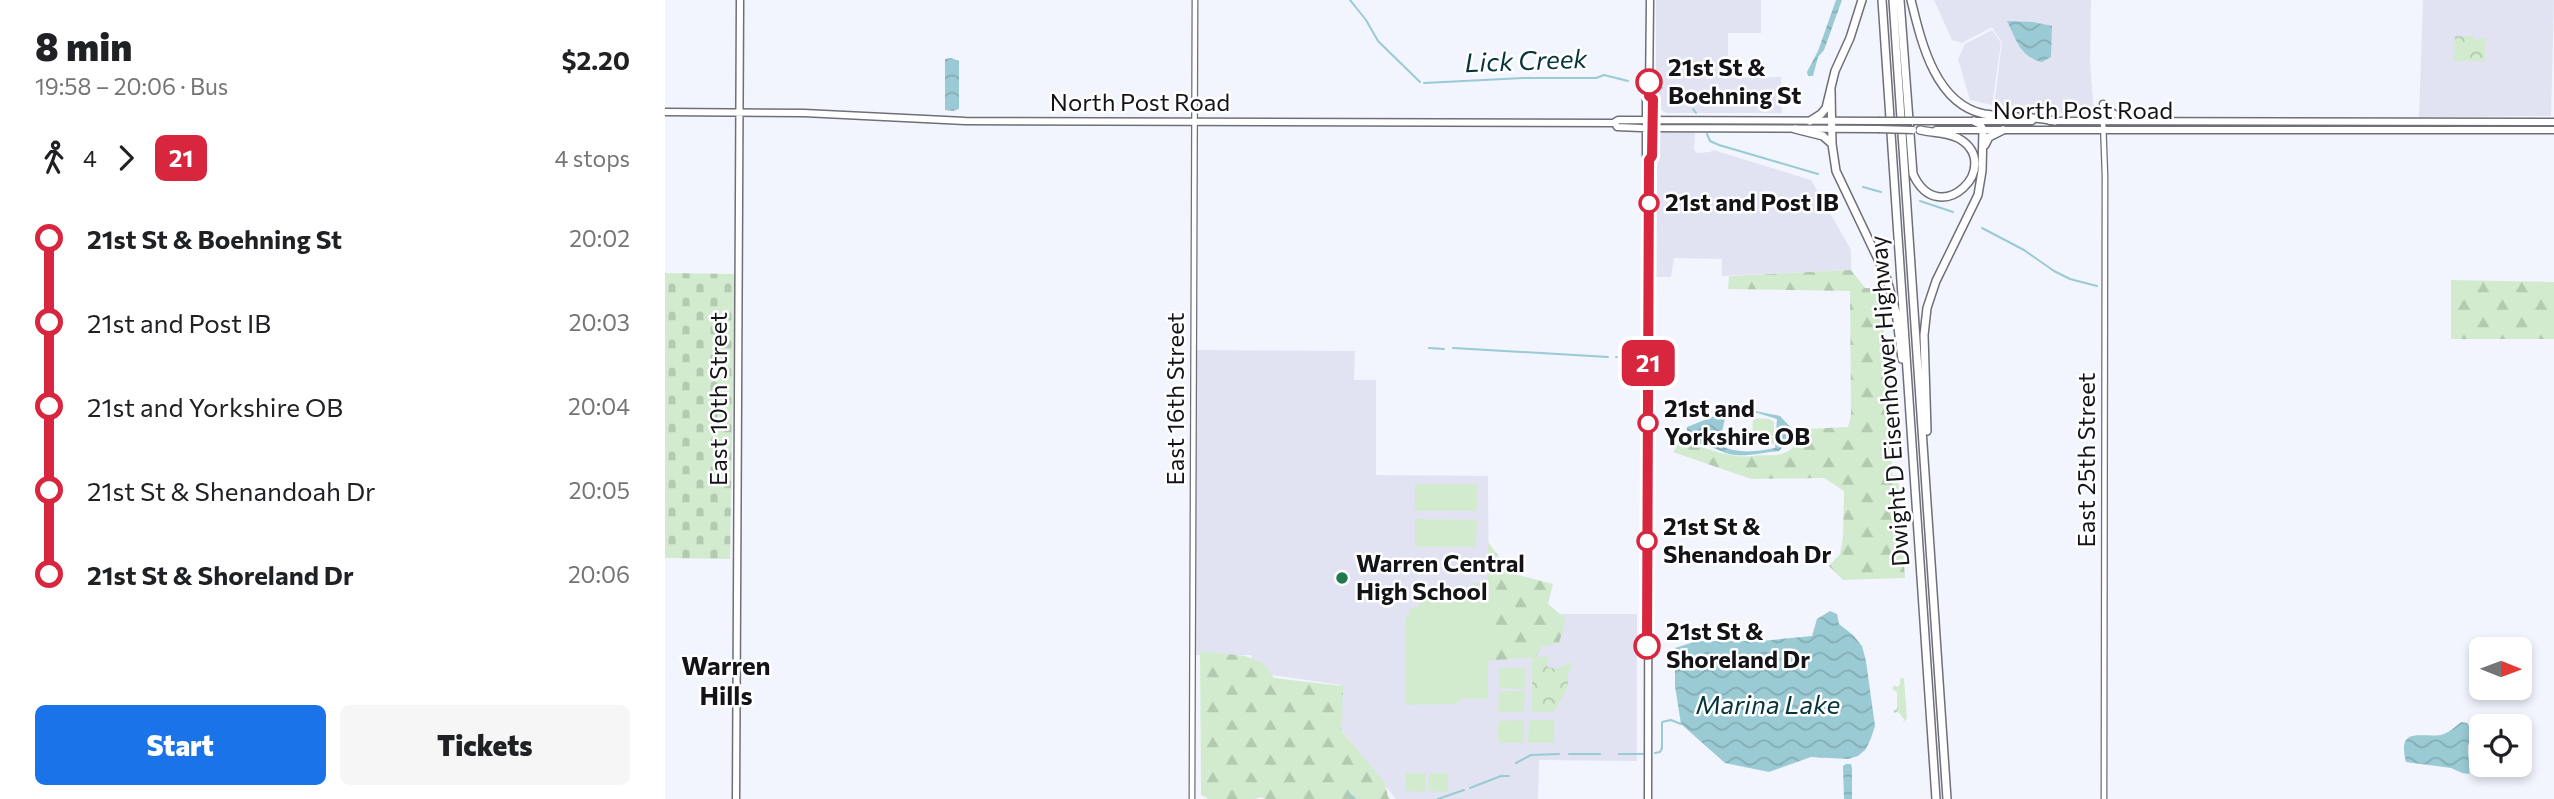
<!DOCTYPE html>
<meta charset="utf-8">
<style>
:root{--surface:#fff;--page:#f6f6f6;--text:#202124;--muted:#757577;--accent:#1a73e8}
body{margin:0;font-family:Commissioner,sans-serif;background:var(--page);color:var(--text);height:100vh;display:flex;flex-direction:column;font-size:26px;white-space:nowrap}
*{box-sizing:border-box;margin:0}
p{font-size:23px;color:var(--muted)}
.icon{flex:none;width:38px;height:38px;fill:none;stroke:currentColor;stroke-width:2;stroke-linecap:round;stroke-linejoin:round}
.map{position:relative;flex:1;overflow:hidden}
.drawer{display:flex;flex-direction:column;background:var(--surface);width:665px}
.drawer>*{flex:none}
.badge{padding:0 14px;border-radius:10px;font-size:24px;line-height:46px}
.needle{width:46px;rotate:91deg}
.fabs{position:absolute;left:1804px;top:637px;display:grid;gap:14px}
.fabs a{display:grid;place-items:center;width:63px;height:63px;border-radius:10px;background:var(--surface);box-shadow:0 4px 10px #0003;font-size:35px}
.map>.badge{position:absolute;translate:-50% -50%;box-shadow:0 0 0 4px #fff}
.legs{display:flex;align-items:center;gap:10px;height:77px;padding:0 35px;font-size:23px}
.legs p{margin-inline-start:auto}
.headline{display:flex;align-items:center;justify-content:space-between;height:119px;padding:0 35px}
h1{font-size:38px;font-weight:800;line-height:52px}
.cta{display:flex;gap:14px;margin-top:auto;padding:14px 35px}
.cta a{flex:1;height:80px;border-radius:10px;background:var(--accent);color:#fff;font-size:28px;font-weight:800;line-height:80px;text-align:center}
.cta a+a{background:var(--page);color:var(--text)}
ul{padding:0 35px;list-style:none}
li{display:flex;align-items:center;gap:24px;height:84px;font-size:26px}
li i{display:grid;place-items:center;width:10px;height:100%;margin:0 9px;background:currentColor}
li i::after{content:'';width:18px;height:18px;margin:-9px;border:5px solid;border-radius:50%;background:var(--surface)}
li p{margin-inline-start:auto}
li:first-child i{background:linear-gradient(#0000 50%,currentColor 0)}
li:last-child i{background:linear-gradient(currentColor 50%,#0000 0)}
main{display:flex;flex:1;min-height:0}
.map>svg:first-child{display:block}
.built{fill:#e1e3f3}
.grass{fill:url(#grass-tufts)}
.forest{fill:url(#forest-firs)}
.cemetery{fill:url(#cemetery-stones)}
.park{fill:url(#park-crowns)}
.pitch{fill:#d2ebce}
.water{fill:url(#water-waves);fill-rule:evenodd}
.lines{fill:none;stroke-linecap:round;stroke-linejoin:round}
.stream{stroke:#9acad4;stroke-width:2}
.minor-casing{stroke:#6e6f79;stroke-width:7}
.major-casing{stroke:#6e6f79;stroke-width:9}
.highway-casing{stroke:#6e6f79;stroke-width:10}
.minor{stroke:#fff;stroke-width:4.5}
.major{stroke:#fff;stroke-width:6}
.highway{stroke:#fff;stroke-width:7}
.major-bridge-casing{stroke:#6e6f79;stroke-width:9;stroke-linecap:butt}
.major-bridge{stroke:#fff;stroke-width:6}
.line-1-casing{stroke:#fff;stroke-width:16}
.line-1{stroke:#d7263d;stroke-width:10}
.stop-1-dot{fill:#fff;stroke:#d7263d;stroke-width:3.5}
.poi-dot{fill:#20794e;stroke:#fff;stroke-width:2.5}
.labels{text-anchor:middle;stroke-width:5;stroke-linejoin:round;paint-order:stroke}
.stop-label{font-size:24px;font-weight:bold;fill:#141418;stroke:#fff;text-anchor:start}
.street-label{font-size:24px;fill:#141418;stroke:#fff}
.poi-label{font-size:24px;font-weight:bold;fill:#141418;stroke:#fff;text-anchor:start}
.water-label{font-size:26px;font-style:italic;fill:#05343c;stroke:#fff}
.neighbourhood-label{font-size:26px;font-weight:bold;fill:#141418;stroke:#fff}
</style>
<main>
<section class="drawer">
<div class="headline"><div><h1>8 min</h1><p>19:58 – 20:06 · Bus</p></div><b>$2.20</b></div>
<div class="legs"><svg class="icon" aria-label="walk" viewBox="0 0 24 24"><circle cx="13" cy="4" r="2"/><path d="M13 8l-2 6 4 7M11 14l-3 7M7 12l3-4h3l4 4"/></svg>4<svg class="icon" aria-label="forward" viewBox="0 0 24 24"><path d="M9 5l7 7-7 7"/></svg><b class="badge" style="background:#d7263d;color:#fff">21</b><p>4 stops</p></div>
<ul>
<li><i style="color:#d7263d"></i><b>21st St &amp; Boehning St</b><p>20:02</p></li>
<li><i style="color:#d7263d"></i><span>21st and Post IB</span><p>20:03</p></li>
<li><i style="color:#d7263d"></i><span>21st and Yorkshire OB</span><p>20:04</p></li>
<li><i style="color:#d7263d"></i><span>21st St &amp; Shenandoah Dr</span><p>20:05</p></li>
<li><i style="color:#d7263d"></i><b>21st St &amp; Shoreland Dr</b><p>20:06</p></li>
</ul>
<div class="cta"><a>Start</a><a>Tickets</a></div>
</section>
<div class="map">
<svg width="1889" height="799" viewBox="0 0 1889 799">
<defs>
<pattern id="grass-tufts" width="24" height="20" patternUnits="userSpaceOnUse" patternTransform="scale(1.75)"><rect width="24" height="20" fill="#d2ebce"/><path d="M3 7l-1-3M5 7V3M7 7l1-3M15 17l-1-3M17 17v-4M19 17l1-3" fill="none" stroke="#b3c9b0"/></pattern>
<pattern id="forest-firs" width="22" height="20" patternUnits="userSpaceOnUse" patternTransform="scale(1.75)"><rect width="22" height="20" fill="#d2ebce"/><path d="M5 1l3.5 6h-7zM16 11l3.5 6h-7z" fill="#b3c9b0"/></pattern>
<pattern id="cemetery-stones" width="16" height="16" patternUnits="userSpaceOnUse" patternTransform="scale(1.75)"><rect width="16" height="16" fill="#d2ebce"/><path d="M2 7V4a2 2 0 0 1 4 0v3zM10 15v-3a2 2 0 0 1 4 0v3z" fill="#b3c9b0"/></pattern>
<pattern id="park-crowns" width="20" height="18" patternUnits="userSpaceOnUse" patternTransform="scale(1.75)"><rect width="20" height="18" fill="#d2ebce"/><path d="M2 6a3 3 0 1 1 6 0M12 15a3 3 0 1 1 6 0" fill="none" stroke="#b3c9b0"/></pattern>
<pattern id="water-waves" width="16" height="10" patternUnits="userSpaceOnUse" patternTransform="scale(1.75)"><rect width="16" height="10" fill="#9acad4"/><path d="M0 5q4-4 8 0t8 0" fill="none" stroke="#84adb5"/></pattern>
</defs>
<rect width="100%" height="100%" fill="#f2f4fe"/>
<path class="built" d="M991,0h105v33h-33v37h-9v8l62,-1 1,36h-116l-10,-7z
M1269,0h157l-1,62 4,54 -100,-10 8,-63 -10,-16 -30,16 -10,-3z
M1758,0h131l-3,116 -132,1z
M1327,30l9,13 -9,62 -22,-5 -12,-41 7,-15z
M1022,130l8,2 -1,18 3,3 13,-1 3,-2 98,30 40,70v20l-129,6v-17l-48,-1 -3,19h-18l2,-146z
M531,350l159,1 -1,29h22v95l112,1 1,138h148v147l-98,-1 -1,39h-142l-55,-70v-44l-89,-13 -1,-17h-56z"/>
<path class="grass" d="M1235,678h4l3,40 -4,5 1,-4 -6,-7 -4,1 -1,-2 4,-2v-17l-5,-3 2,-4 3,2 3,-3z"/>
<path class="forest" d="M1186,270l14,18h6l8,6 12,97 1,84h6l7,103 -62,2 -14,-14 11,-12 3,-17 1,-46 -20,-13 -73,1 -78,-27 6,-9c27,2 46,16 74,13 11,-2 25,2 37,-6 6,-5 11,-15 17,-21l41,-2 3,-11 -1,-125 -122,-2 1,-13z
M1786,280l103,2v57h-103z
M823,542l23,31 42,11 -5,20 18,15 -7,24 -18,4 -5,10 -48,4z
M535,651l45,5 18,7 11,15 69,8 -1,45 43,52 3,14 2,2h-125l-5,-2 -4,2h-47l-8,-4z"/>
<path class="cemetery" d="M0,273l70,1 -5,285 -65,-1z"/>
<path class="park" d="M1790,36h19v4l11,-2v23h-31z
M867,657h18l-3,6 1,4 8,2 15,-7 2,2 -5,10v13l-14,25h-22z"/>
<path class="pitch" d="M1088,418l16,1 5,3v22h-22z
M750,484h62v27h-62z
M750,519l62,1 -1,27h-61z
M808,583h15v116h-27l-5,5 -51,1 1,-89h4l-1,-8 10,-1v-20l53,1z
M834,668h26v21l-26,-1z
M834,691h26l-1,21h-26z
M859,720v23h-26v-22z
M864,720h25v23h-26z
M741,773h20v19l-20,-1z
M764,773h19v19l-20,-1z"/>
<path class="water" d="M1171,0h6l-18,50 -6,7 -5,19h-5l-1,-4 11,-21z
M1342,21l26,1 19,4 -1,31 -9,5c-22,-5 -26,-23 -35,-41z
M286,58l8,3v48l-6,2 -8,-1v-51z
M1080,409l35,7 16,17 -17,18c-15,1 -35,7 -50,3 -7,-2 -14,-6 -21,-8 -13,-3 -22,-4 -21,-19l40,-16zM1086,411l26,8 -2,29c-19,4 -38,6 -56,-3l6,-27 7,-6z
M1165,611l7,3 2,10 14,11 9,11 4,15 9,65 -4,12 -5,11 -8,7 -10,3 -37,-2 -42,15 -44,-9 -44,-39 -6,-38v-38l22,-7h64l51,-5 5,-17z
M1796,722l6,1 10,15 -3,5 -6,2c-1,11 3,21 1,29l-7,-1 -11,-5 -45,-6c-9,-36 14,-24 35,-27 8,-2 14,-8 20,-13z
M1181,764h5l1,4v31h-8l-1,-33z"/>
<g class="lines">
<path class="stream" d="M685,0l16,20 12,21 42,41
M759,83l99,-5h73l8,-3 24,6
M992,86l5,2
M1028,109l3,4
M1042,134l3,7 9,4 99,29
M1198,187l18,5
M1255,201l33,11
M1317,228l42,22 30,21 16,8 27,7
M764,348l15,1
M788,348l155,9
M951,357l26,1
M990,753l5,-1 2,-4v-26l9,-2 10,4
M904,754h31
M954,754h24
M851,763l15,-8 28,-1
M805,788l31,-12h8
M683,793l7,6
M773,799l26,-9"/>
<defs>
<path id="minor" d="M1438,121l2,55 -1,623
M527,799l3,-799"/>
<path id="major" d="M1438,104l10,9 12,7
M0,112l139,1 161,8 648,2 5,-3 260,1
M1247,121h120
M1385,121l504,1
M950,123l2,4 24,1 237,1
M1271,130h618
M984,160l3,-4 1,-57 -4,-3
M71,799l4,-799
M983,799l1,-622v-17l-3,-4v-58l3,-2 1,-96"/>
<path id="highway" d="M1217,0l54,799
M1228,0l54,799
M1235,0l13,174c26,58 93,-9 45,-36 -12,-6 -26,-5 -38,-8
M1246,0c10,41 24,104 73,114 24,4 48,2 71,7
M1166,90l1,54 4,27 50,105 10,36 6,47
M1145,121l11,-7 5,-6 9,-37 15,-33 12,-38
M1130,129l28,7 9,8
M1320,145l4,-8 14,-7
M1262,431l-3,-96 3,-27 9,-27 42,-86 4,-24 1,-41 -3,-6 -6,-3"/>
</defs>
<use href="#minor" class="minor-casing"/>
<use href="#major" class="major-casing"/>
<use href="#highway" class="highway-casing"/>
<use href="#minor" class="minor"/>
<use href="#major" class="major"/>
<use href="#highway" class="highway"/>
<defs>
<path id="major-bridge" d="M1213,121h34
M1213,129l35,1"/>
</defs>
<use href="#major-bridge" class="major-bridge-casing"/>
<use href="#major-bridge" class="major-bridge"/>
</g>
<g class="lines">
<defs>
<path id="line-1" d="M982,646l2,-486 3,-4 1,-57 -4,-3v-14"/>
</defs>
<use href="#line-1" class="line-1-casing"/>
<use href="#line-1" class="line-1"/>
</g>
<g class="stop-1-dot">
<circle cx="984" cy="82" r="12"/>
<circle cx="984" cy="203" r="9"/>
<circle cx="983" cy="423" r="9"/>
<circle cx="982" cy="541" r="9"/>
<circle cx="982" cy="646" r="12"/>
</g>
<circle class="poi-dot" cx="677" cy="578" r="7"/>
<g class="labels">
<g class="stop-label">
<text x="1003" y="76">21st St &amp;<tspan x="1003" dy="28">Boehning St</tspan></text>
<text x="1000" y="211">21st and Post IB</text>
<text x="999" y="417">21st and<tspan x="999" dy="28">Yorkshire OB</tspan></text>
<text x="998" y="535">21st St &amp;<tspan x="998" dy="28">Shenandoah Dr</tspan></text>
<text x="1001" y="640">21st St &amp;<tspan x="1001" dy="28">Shoreland Dr</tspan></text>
</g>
<g class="street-label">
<text x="475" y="111">North Post Road</text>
<text x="1418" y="119">North Post Road</text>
<text transform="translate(54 399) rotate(-90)" y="8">East 10th Street</text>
<text transform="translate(511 399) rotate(-90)" y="8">East 16th Street</text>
<text transform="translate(1225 401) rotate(-94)" y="8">Dwight D Eisenhower Highway</text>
<text transform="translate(1422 460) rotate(-90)" y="8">East 25th Street</text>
</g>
<g class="poi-label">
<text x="691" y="572">Warren Central<tspan x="691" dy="28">High School</tspan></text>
</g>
<g class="water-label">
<text transform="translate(861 61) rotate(-2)" y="9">Lick Creek</text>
<text x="1103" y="714">Marina Lake</text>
</g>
<g class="neighbourhood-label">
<text x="61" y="675">Warren<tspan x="61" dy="30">Hills</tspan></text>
</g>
</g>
</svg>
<div class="fabs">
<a><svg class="needle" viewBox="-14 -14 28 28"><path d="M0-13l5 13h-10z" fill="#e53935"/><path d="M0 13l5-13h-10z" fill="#757577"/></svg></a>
<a><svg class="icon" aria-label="locate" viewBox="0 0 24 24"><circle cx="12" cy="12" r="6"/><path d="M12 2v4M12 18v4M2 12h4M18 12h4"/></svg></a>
</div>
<b class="badge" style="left:983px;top:363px;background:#d7263d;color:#fff">21</b>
</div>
</main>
